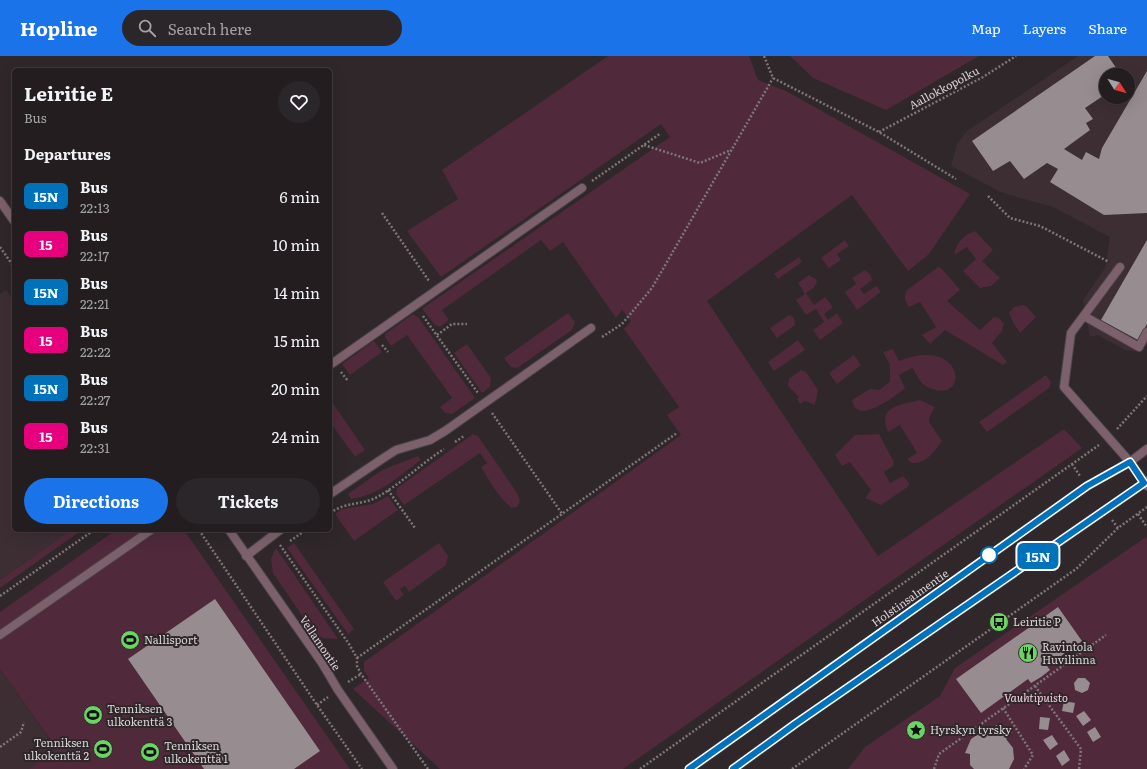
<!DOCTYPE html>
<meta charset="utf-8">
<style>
:root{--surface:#231d20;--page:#2b2629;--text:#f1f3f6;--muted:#a3a2a5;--line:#403b3e;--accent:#1a73e8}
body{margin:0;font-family:Literata,serif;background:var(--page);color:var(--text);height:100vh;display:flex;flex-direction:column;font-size:15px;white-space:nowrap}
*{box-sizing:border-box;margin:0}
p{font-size:13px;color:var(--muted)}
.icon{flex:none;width:22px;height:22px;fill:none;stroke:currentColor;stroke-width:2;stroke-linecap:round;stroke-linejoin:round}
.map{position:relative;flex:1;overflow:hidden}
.details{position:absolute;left:12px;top:12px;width:320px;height:464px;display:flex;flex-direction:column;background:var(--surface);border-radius:6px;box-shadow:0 4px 16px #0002,0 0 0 1px var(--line)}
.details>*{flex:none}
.badge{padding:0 8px;border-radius:6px;font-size:14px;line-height:26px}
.needle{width:26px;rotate:127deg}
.fabs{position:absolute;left:1099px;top:12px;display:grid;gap:8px}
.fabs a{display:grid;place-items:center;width:36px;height:36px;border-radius:50%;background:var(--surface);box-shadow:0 4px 16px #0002,0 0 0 1px var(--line);font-size:20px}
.map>.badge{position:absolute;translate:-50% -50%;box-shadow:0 0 0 2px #fff}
h2{padding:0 12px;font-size:15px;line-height:36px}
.round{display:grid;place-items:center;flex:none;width:42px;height:42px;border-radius:21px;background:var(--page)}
.overview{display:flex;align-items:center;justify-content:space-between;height:68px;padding:0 12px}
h1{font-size:19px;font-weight:700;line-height:30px}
.cta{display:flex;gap:8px;margin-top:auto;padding:8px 12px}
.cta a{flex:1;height:46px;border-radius:24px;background:var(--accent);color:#fff;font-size:16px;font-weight:700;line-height:46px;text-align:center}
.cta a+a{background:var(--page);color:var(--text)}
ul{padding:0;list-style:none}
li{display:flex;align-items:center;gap:12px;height:48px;padding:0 12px}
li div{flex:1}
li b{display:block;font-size:15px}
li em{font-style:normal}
li .badge{min-width:44px;font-weight:700;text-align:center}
header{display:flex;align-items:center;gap:24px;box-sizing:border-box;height:56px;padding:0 20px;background:var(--accent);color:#fff}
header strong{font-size:19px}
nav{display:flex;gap:22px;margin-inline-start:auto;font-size:14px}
.search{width:280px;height:36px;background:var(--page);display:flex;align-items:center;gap:10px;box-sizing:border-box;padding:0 14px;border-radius:22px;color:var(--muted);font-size:15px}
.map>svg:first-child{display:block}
.built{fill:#3d2e34;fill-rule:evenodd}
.green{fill:#50293b}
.building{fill:#978d91}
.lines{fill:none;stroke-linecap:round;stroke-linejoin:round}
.lane-casing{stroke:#4a4345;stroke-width:10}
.street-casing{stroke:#4a4345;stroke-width:10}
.path{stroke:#7d7678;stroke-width:2.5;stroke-dasharray:2 2;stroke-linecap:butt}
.lane{stroke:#7c616c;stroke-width:8}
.street{stroke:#7c616c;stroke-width:8}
.line-casing{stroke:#fff;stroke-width:9}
.line{stroke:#0072bc;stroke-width:6}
.stop-dot{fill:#fff;stroke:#0072bc;stroke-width:2}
.labels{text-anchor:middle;stroke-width:4;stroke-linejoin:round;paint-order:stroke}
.street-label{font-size:11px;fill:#d9d3d5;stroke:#2f272a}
.poi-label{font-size:11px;fill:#d9d3d5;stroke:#2f272a;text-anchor:start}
.park-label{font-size:11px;font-style:italic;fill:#f3cedd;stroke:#2f272a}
</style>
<header>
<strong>Hopline</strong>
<div class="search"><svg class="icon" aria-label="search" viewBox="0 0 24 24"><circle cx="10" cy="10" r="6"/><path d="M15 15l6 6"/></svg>Search here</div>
<nav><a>Map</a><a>Layers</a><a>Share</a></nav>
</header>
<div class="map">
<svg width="1147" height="713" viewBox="0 0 1147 713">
<rect width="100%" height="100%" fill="#2f272a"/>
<path class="built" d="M1078,0h69v287l-6,9 -16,-2 -27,-15 -8,2 -7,-37 22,-32 5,-31 -57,-30 -50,-14 -52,-27 6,-22 10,-13zM1106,19h22v22h-22z
M6,234l8,11v229h57l-71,50v-286z
M0,613l57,81 -28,19h-29z"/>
<path class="green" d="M608,0h141l9,24 28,11 184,103 -41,60 -21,17 -56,-76 -145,106 171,255 186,-127 18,19 -459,321h-183l-87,-80 16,-11 -5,-7v-9l317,-227 -14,-20 12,-8 -55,-78 7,-8 -9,-11 -6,8 -53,-76 -13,9 -9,-11 -99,70 7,10 -9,7 -5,-2 -12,-15v-2l247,-171 -9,-13 -220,153 -34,-46 51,-32 -16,-29z
M790,0h189l-93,54 -73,-32z
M975,175l18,19 -11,11 18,17 -9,8 -11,2 -17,-17 13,-12 -9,-12 -13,8c3,-13 8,-19 21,-24z
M845,184l4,6 -12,8 4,6 -12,8 -8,-10z
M799,201l3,5 -24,17 -4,-5z
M938,211l4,2 18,21 -13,11 33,29 14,-13 5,1 5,6 -2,7 -10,12 15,19 -4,3 -58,-35 -15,14 -8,-9 14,-8 -16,-25 -11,5c-4,-6 -6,-10 -2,-17z
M865,214l5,4 2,6 -12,9 4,5 12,-8 5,6 -24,18 -12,-18 11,-8 -4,-6z
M809,219l7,4c3,7 -5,10 -10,14l8,12 11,-8 8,10 -9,7 4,6 9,-7 6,10 -23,17 -7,-10 11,-8 -8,-13 -10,6 -10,-15 9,-6 -7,-11z
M1023,249l3,1 10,11 -16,16 -6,-9 -5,-11 5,-6z
M568,257l7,9 -3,8 -55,38 -6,-1 -7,-9z
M413,258l6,4 56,80 -23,16 -7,-1 -5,-6 12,-9 -45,-63 -16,11 -6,-9v-3z
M789,259l5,3 1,7 -18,13 -7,-10z
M798,284l7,10 -31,21 -6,-9z
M374,285l8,11 -32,23 -8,-11z
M467,288l24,34 -1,9 -8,6 -28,-40z
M893,293l6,12c70,-28 71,51 25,24 -5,-3 -8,-13 -12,-17l-13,7 6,14c-11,7 -49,38 -53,11l18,-11 9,1 11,-8v-17l-7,-13z
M854,299l7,10 -24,19 -8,-11z
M801,314l5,2 12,18 -3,15 -10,-4 -5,3 -3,-5 2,-2 -11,-11 1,-7z
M1046,319l5,7 -2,6 -62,44 -8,-10z
M330,343l35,51 -10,7 -25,-35z
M920,344l15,7 -6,11v4l13,19c-7,10 -16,23 -30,22l-5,-4 10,-6 -17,-28 -12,7c-11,-26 12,-27 32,-32z
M473,378l5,2 39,57 3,8 -3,6 -5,1c-13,-9 -23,-28 -31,-41l6,-4 -7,-10 -76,52 -8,-11 1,-6z
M879,378l15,28 -1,4 -9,6 6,11 13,-7 6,7v3l-28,19 -16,-7 6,-8 -21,-28 -8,4 -7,-11 20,-20z
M418,400l3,4c-25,18 -39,34 -70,39l-3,-5 34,-24z
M388,440l10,14 -44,31 -19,-27 7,-5 31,-5z
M71,474h11l-82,58v-8z
M116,474h68l166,239h-321l28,-20 -57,-80v-57z
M1146,481l1,2v230h-299l17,-22 75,-51 15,-28z
M294,487l60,86 -6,5 -61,-86z
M439,487l9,13 -2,9 -37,27 -4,-6 -5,3 4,6 -8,6 -13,-19z
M276,492l62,91 -15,-1 -9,-5 -41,-60 -2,-14z"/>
<path class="building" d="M1095,0h13l13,19h-15v19l-21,14 8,11 -7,4 4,7 -26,19 18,11 4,-8 13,7 3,-11 45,-77v142l-43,2 -54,-33 8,-13 -11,-6 -23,16 -14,-18 -17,10 -21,-30z
M1147,184v84l-9,16 -37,-20z
M215,543l105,152 -26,18h-90l-76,-110z
M1058,551l24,34 -35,25 3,4 -9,7 -10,6 -3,-4 -47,34 -25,-34z
M1078,622h7l5,5 -2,7 -6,3 -7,-3 -1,-7z
M1064,645l11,2 -2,10 -11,-2z
M1084,655l7,9 -8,6 -7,-10z
M1040,661l10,1 -2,12 -9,-1z
M996,669l16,7 -6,7 7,9 1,11 -5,10h-35l-4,-4v-11l-5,-1 6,-14 12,-8h12z
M1095,671l6,10 -8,5 -6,-10z
M1052,679l6,9 -8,6 -7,-10z
M1064,694l6,10 -8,6 -6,-10z"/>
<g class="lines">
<defs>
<path id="lane" d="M1120,211l-49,66 -7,54 66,75
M1084,260l55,31 8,-15
M330,309l252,-177
M330,438l55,-37 11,-7 34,-10 15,-9 146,-103
M246,500l34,-26
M0,579l151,-105"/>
<path id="street" d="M0,145l14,20
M1130,406l17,24
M229,474l93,133 16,27 55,79
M689,713l398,-283 43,-24 17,-13
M733,713l62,-45 352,-243"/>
</defs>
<use href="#lane" class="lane-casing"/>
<use href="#street" class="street-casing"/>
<path class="path" d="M764,0l9,22 106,54 77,47
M879,76l104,-55 33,-21
M644,89l56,18 31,-13
M592,125l69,-48
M988,140l22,22 30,8 69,36
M382,157l47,68
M0,191l14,20
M423,260l55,77
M437,279l15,-11h15
M602,281l20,-13 30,-36 121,-210
M382,289l6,7
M341,316l7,9
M492,357l71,102
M1117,373l30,-33
M455,386l9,-6
M1072,408l8,12
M388,434l27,38
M330,457c17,-12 32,-7 49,-17 23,-13 43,-33 65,-47
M1138,458l9,13
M1112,464l6,8
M199,474l118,175 45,64
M290,485l16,-11
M280,489l69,99 8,14v8l4,8 67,95
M0,540l94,-66
M357,602l320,-225
M348,626l13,-8
M1035,630l46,63 -2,20
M317,649l11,-8
M1003,652l30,47 -9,14
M0,691l21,-15 3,-10
M640,713l459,-324
M792,713l284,-200 42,-41 29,-21
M934,713l5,-15 167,-119"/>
<use href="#lane" class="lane"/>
<use href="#street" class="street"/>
</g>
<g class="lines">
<defs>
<path id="line" d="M689,713l398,-283 43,-24 14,21 -349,241 -62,45"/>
</defs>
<use href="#line" class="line-casing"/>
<use href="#line" class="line"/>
</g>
<defs>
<symbol id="bus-disc" viewBox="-11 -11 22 22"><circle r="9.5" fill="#6ad364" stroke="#2f272a"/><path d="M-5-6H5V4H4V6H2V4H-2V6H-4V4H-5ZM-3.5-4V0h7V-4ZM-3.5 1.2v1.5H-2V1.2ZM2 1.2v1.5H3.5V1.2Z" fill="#111"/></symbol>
<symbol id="stadium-disc" viewBox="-11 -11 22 22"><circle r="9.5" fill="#6ad364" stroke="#2f272a"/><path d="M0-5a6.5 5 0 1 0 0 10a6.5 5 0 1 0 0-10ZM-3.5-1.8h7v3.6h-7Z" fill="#111"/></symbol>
<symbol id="restaurant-disc" viewBox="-11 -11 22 22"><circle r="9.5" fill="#6ad364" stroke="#2f272a"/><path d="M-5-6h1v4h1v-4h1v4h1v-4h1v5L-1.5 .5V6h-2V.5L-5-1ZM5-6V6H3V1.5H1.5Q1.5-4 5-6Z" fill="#111"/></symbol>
<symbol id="sight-disc" viewBox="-11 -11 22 22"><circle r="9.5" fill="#6ad364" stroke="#2f272a"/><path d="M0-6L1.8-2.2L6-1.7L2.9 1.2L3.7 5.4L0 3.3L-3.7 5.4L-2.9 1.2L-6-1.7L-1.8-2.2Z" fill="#111"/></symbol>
</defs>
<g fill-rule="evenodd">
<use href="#bus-disc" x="988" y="555" width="22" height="22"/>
<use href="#stadium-disc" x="119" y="573" width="22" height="22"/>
<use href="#restaurant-disc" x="1017" y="586" width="22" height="22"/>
<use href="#stadium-disc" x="82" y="648" width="22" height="22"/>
<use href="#sight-disc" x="905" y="663" width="22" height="22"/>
<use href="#stadium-disc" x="92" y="682" width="22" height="22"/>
<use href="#stadium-disc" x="139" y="685" width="22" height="22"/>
</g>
<circle class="stop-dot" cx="989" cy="499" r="8"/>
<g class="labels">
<g class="street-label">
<text transform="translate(944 32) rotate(-28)" y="4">Aallokkopolku</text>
<text transform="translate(910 542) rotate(-35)" y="4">Holstinsalmentie</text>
<text transform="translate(320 587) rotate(56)" y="4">Vellamontie</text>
</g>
<g class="poi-label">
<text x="1013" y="570">Leiritie P</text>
<text x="144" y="588">Nallisport</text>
<text x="1042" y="595">Ravintola<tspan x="1042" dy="13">Huvilinna</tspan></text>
<text x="107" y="657">Tenniksen<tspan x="107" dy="13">ulkokenttä 3</tspan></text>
<text x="930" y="678">Hyrskyn tyrsky</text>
<text x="89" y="691" text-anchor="end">Tenniksen<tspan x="89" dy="13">ulkokenttä 2</tspan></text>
<text x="164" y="694">Tenniksen<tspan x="164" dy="13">ulkokenttä 1</tspan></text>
</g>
<g class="park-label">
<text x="1036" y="646">Vauhtipuisto</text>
</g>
</g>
</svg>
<div class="fabs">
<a><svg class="needle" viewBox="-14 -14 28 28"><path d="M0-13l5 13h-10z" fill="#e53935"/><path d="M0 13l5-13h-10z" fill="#a3a2a5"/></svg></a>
</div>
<b class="badge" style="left:1038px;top:500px;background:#0072bc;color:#fff">15N</b>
<section class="details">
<div class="overview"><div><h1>Leiritie E</h1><p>Bus</p></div><a class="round"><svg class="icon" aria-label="heart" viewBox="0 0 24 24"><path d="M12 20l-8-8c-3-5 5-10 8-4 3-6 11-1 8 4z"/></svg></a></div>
<h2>Departures</h2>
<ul>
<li><span class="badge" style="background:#0072bc;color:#fff">15N</span><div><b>Bus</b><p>22:13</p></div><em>6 min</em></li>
<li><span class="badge" style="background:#e6007e;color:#fff">15</span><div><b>Bus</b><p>22:17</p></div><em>10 min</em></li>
<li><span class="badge" style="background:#0072bc;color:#fff">15N</span><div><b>Bus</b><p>22:21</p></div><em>14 min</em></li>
<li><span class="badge" style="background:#e6007e;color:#fff">15</span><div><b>Bus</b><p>22:22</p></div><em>15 min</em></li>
<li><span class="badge" style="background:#0072bc;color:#fff">15N</span><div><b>Bus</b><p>22:27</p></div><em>20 min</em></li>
<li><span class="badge" style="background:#e6007e;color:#fff">15</span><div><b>Bus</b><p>22:31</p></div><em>24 min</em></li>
</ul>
<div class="cta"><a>Directions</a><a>Tickets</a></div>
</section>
</div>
